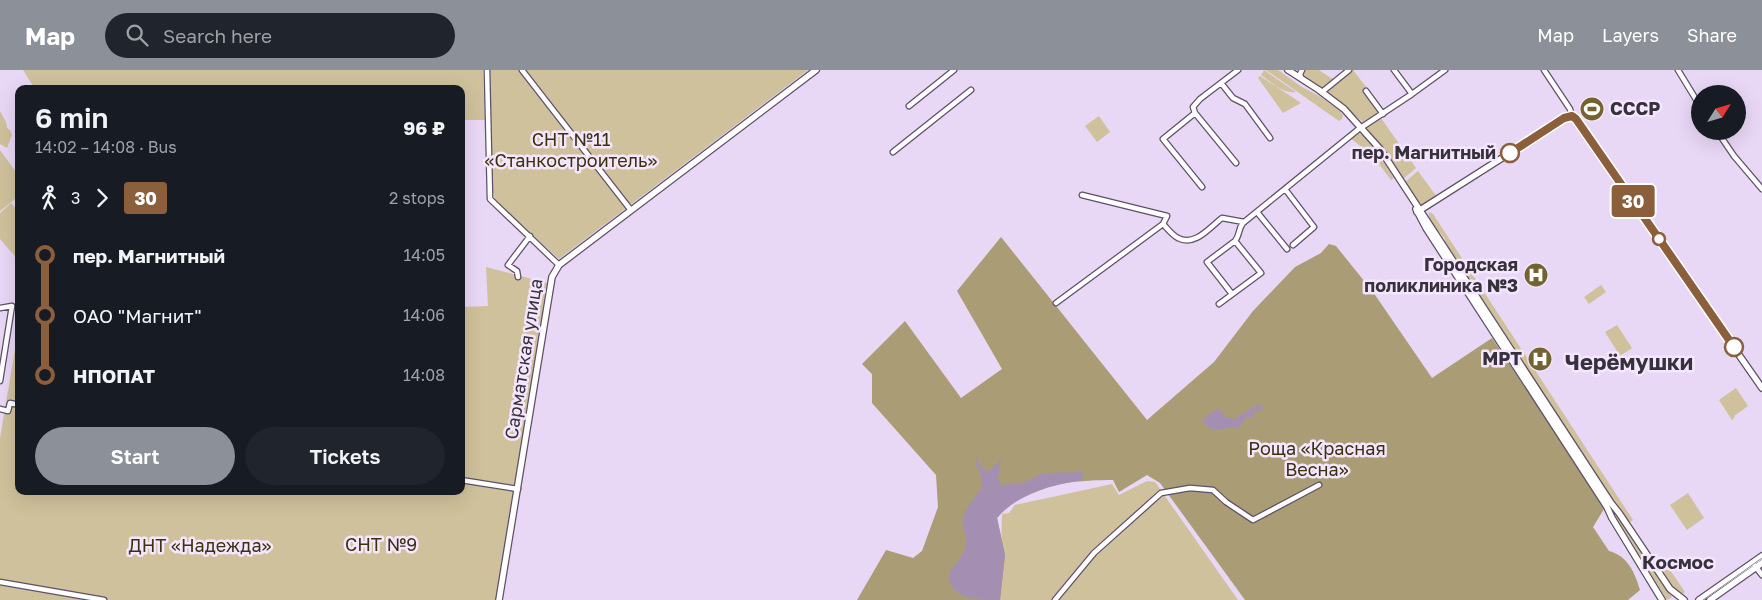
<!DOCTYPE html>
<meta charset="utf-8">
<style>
:root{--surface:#171b24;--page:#20242c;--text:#f1f3f6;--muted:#9ea1a6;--accent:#8c9099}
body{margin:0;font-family:"Golos Text",sans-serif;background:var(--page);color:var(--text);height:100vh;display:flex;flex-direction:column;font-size:19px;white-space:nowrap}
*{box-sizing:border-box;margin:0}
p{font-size:16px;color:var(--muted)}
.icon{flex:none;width:28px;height:28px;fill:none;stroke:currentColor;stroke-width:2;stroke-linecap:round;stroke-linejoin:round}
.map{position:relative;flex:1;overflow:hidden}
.sheet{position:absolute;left:15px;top:15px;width:450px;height:410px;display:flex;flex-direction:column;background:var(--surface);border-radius:10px;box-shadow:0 5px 20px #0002}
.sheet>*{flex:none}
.badge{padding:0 10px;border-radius:4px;font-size:18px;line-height:32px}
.needle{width:32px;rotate:53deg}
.tools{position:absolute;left:1691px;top:15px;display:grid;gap:10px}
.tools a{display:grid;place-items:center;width:55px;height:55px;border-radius:50%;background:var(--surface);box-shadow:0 5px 20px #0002;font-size:25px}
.map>.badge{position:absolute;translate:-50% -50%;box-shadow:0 0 0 2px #fff}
.legs{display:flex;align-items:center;gap:8px;height:55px;padding:0 20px;font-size:16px}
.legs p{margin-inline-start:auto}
.head{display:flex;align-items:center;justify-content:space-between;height:85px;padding:0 20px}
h1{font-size:28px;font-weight:600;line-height:38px}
.button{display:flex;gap:10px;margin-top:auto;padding:10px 20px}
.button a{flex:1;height:58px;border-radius:30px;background:var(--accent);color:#fff;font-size:20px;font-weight:600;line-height:58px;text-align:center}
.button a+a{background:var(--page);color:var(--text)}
ul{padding:0 20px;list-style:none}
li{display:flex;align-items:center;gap:18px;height:60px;font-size:19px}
li i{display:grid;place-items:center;width:8px;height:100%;margin:0 6px;background:currentColor}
li i::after{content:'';width:12px;height:12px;margin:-6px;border:4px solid;border-radius:50%;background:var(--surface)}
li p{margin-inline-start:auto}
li:first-child i{background:linear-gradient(#0000 50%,currentColor 0)}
li:last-child i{background:linear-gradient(currentColor 50%,#0000 0)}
header{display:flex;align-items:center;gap:30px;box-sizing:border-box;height:70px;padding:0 25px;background:var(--accent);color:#fff}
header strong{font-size:24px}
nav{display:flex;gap:28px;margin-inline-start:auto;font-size:18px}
.search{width:350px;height:45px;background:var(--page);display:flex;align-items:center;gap:12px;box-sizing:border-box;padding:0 18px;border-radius:28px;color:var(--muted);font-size:19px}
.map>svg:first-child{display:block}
.green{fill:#cfc19b}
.forest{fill:#aa9c74}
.water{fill:#a48fb3}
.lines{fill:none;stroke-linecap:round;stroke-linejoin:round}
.minor-casing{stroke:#5e5069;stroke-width:7}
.major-casing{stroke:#5e5069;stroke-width:8}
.minor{stroke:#fff;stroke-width:4.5}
.major{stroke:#fff;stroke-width:5.5}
.tram{stroke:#94899e;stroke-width:1}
.line-1-casing{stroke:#fff;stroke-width:11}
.line-1{stroke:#8b5e3c;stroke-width:8}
.stop-1-dot{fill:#fff;stroke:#8b5e3c;stroke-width:2.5}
.labels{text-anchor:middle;stroke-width:5;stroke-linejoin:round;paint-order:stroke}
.poi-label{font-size:18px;font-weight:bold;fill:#37313c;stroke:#f4e6fe;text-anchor:end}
.park-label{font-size:18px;fill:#3c310e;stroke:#f4e6fe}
.stop-label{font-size:18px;font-weight:bold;fill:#37313c;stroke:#f4e6fe;text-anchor:end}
.street-label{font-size:18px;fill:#37313c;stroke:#f4e6fe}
.neighbourhood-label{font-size:19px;font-weight:bold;fill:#37313c;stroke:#f4e6fe}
.district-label{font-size:22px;font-weight:bold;fill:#37313c;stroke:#f4e6fe}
</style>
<header>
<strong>Map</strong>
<div class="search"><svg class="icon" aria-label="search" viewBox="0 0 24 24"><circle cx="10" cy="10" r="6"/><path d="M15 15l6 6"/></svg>Search here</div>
<nav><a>Map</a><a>Layers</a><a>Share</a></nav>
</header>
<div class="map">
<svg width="1762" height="530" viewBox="0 0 1762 530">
<rect width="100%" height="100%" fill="#e8d7f5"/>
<path class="green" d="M23,0h460l2,50h-24v-31h-426z
M489,0h319l-249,189 -64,-59 -4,-17z
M1264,0l32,22c-13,2 -25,-10 -35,-17z
M1266,0h12l24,17 17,9 21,15 3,5 -1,3 -3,2z
M1300,0h19l15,10 -12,9 -24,-16z
M1353,0l14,18 -4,4 16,21 -15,10 -37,-31z
M1260,6l41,27 -18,10 -25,-35z
M0,41l6,11 1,6 3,2 2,5 -5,13 -7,-4z
M1099,46l11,16 -13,10 -12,-16z
M1381,48l35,50 -13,11 -37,-52z
M1357,63c12,2 29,34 37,45l-3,2 -19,-25 -22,-17z
M0,80l19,26v27l-4,-4 -15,12z
M1418,101l19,26 -15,9 -3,-3 -14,-21z
M11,133l8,9v49l-19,-22v-26z
M1429,142l4,2 200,306 -4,3 -16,-20 -169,-261 1,-3c-5,-8 -18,-16 -16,-27z
M486,197l61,16 -50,317h-497v-162l19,-112v165h442v-184l27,-1z
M1601,215l5,7 -17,12 -5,-7z
M1617,255l15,23 -12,8 -15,-24z
M1736,318l12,18 -14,10 1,1 -3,3 -13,-20z
M1147,411l8,1 83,118h-238l2,-86 7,-1 6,-8 97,-21 7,11z
M1688,423l16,25 -17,12 -17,-25z
M1616,442l56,85 -5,3 -55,-84 1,-3z
M1668,497l17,25 -2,2 -9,-6 -10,-15 1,-3z"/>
<path class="forest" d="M1001,167l146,183 67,-58 39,-51 42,-44 26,-14 8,-9 7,2 37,46 59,86 60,-40 41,61 71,110 -11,18 16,24c19,5 26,22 31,39l-12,10h-383l-85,-117 -13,-8 -28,17 -6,-12c-40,0 -89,4 -116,38l8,37 -5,45h-143l29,-50 27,8 9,-7 16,-44 -2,-32 -64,-72v-29l-10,-10 43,-43 56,77 41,-29 -45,-78z"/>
<path class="water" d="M1259,334l4,4 -4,4h-6v6l-4,-2v2l-3,-1 -6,10 -29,3 -7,-7 -1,-4 15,-11 8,9 9,2z
M977,386l3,10 8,5 4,-2 1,-3 4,-2 4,-8 -3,23 3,6 24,-3 18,-9 40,-1 -1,8c-30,5 -65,14 -85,38l8,37 -5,45c-18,0 -54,0 -50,-26 1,-8 9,-12 12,-19 2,-3 3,-7 4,-11 2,-9 -5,-17 -3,-26 3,-12 14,-22 20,-33l-2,-4 1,-4 -6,-12z"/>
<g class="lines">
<defs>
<path id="minor" d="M487,0l3,129 69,66
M522,0l108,139
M1394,0l18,24
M1544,0l26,39 2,8
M1678,0l22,36
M1301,8l-1,-4 2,-4
M1221,13l12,15 12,6 25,34
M1366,21l17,23
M1322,22l27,-22
M909,36l45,-36
M1195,43l-32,26 39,48
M1362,57l50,-33 33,-24
M1717,61l17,25 28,33
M893,82l78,-62
M1236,93l-41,-50 -2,-6 7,-8 38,-29
M1285,119l29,38 -21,18
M1082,125l85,21 -4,8
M1257,142l30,37
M518,207l-1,-6 -9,-6 22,-29
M1232,224l-25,-32 28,-21c5,-6 3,-12 8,-18l117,-95
M1056,233l107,-79c4,4 9,11 15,14 17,9 32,-11 44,-20l22,4
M1219,234l42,-31 -26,-32
M0,238l12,-2 -12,75
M0,339l8,2 2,-8 9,2
M461,410l57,9
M1755,496l7,9
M0,512l104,18
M1055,530l39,-47 67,-60 29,-5 23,2 13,12 27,18 66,-35"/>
<path id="major" d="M1288,0l31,20 25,19 36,40 231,354 8,10 51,76 14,11
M1416,139l10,19 181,279 5,11 50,82
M1417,142l148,-94 8,-1 189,271
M499,530l53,-323 7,-12 257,-195
M1699,530l63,-44
M1710,530l52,-37"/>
</defs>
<use href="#minor" class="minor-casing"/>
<use href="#major" class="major-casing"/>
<use href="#minor" class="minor"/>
<use href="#major" class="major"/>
<path class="tram" d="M1703,530l59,-42"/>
</g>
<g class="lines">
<defs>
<path id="line-1" d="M1510,83l54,-35 8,-2 4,3 158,228"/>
</defs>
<use href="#line-1" class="line-1-casing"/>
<use href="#line-1" class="line-1"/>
</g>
<defs>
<symbol id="stadium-disc" viewBox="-11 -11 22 22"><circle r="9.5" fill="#736330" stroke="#f4e6fe"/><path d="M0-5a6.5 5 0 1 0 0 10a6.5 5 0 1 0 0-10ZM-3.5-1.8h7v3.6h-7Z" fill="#fff"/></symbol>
<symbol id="hospital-disc" viewBox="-11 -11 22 22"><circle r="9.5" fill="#736330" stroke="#f4e6fe"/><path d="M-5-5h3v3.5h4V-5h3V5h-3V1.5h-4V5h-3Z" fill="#fff"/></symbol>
</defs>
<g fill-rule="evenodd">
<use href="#stadium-disc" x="1578" y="25" width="28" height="28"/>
<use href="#hospital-disc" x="1522" y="191" width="28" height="28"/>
<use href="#hospital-disc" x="1526" y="275" width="28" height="28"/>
</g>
<g class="stop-1-dot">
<circle cx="1510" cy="83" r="9"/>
<circle cx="1659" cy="169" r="6"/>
<circle cx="1734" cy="277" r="9"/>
</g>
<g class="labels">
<g class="poi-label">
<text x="1610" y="45" text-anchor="start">СССР</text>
<text x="1518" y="201">Городская<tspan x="1518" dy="21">поликлиника №3</tspan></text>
<text x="1522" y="295">МРТ</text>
</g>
<g class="park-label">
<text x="571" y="76">СНТ №11<tspan x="571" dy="21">«Станкостроитель»</tspan></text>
<text x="1317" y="385">Роща «Красная<tspan x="1317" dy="21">Весна»</tspan></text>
<text x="381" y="481">СНТ №9</text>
<text x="200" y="482">ДНТ «Надежда»</text>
</g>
<g class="stop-label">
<text x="1496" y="89">пер. Магнитный</text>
</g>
<g class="street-label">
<text transform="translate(524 289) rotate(-81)" y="6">Сарматская улица</text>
</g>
<g class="neighbourhood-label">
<text x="1678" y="499">Космос</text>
</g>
<g class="district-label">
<text x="1629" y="300">Черёмушки</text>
</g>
</g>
</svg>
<div class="tools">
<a><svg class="needle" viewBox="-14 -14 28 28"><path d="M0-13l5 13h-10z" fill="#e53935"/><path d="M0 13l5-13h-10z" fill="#9ea1a6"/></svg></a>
</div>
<b class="badge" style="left:1633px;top:131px;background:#8b5e3c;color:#fff">30</b>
<section class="sheet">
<div class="head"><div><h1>6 min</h1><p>14:02 – 14:08 · Bus</p></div><b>96 ₽</b></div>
<div class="legs"><svg class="icon" aria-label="walk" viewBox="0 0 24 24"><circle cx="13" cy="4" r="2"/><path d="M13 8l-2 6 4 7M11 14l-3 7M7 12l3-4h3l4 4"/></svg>3<svg class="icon" aria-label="forward" viewBox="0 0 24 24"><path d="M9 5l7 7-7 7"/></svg><b class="badge" style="background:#8b5e3c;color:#fff">30</b><p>2 stops</p></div>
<ul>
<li><i style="color:#8b5e3c"></i><b>пер. Магнитный</b><p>14:05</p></li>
<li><i style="color:#8b5e3c"></i><span>ОАО &quot;Магнит&quot;</span><p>14:06</p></li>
<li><i style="color:#8b5e3c"></i><b>НПОПАТ</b><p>14:08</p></li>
</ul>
<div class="button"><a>Start</a><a>Tickets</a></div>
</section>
</div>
